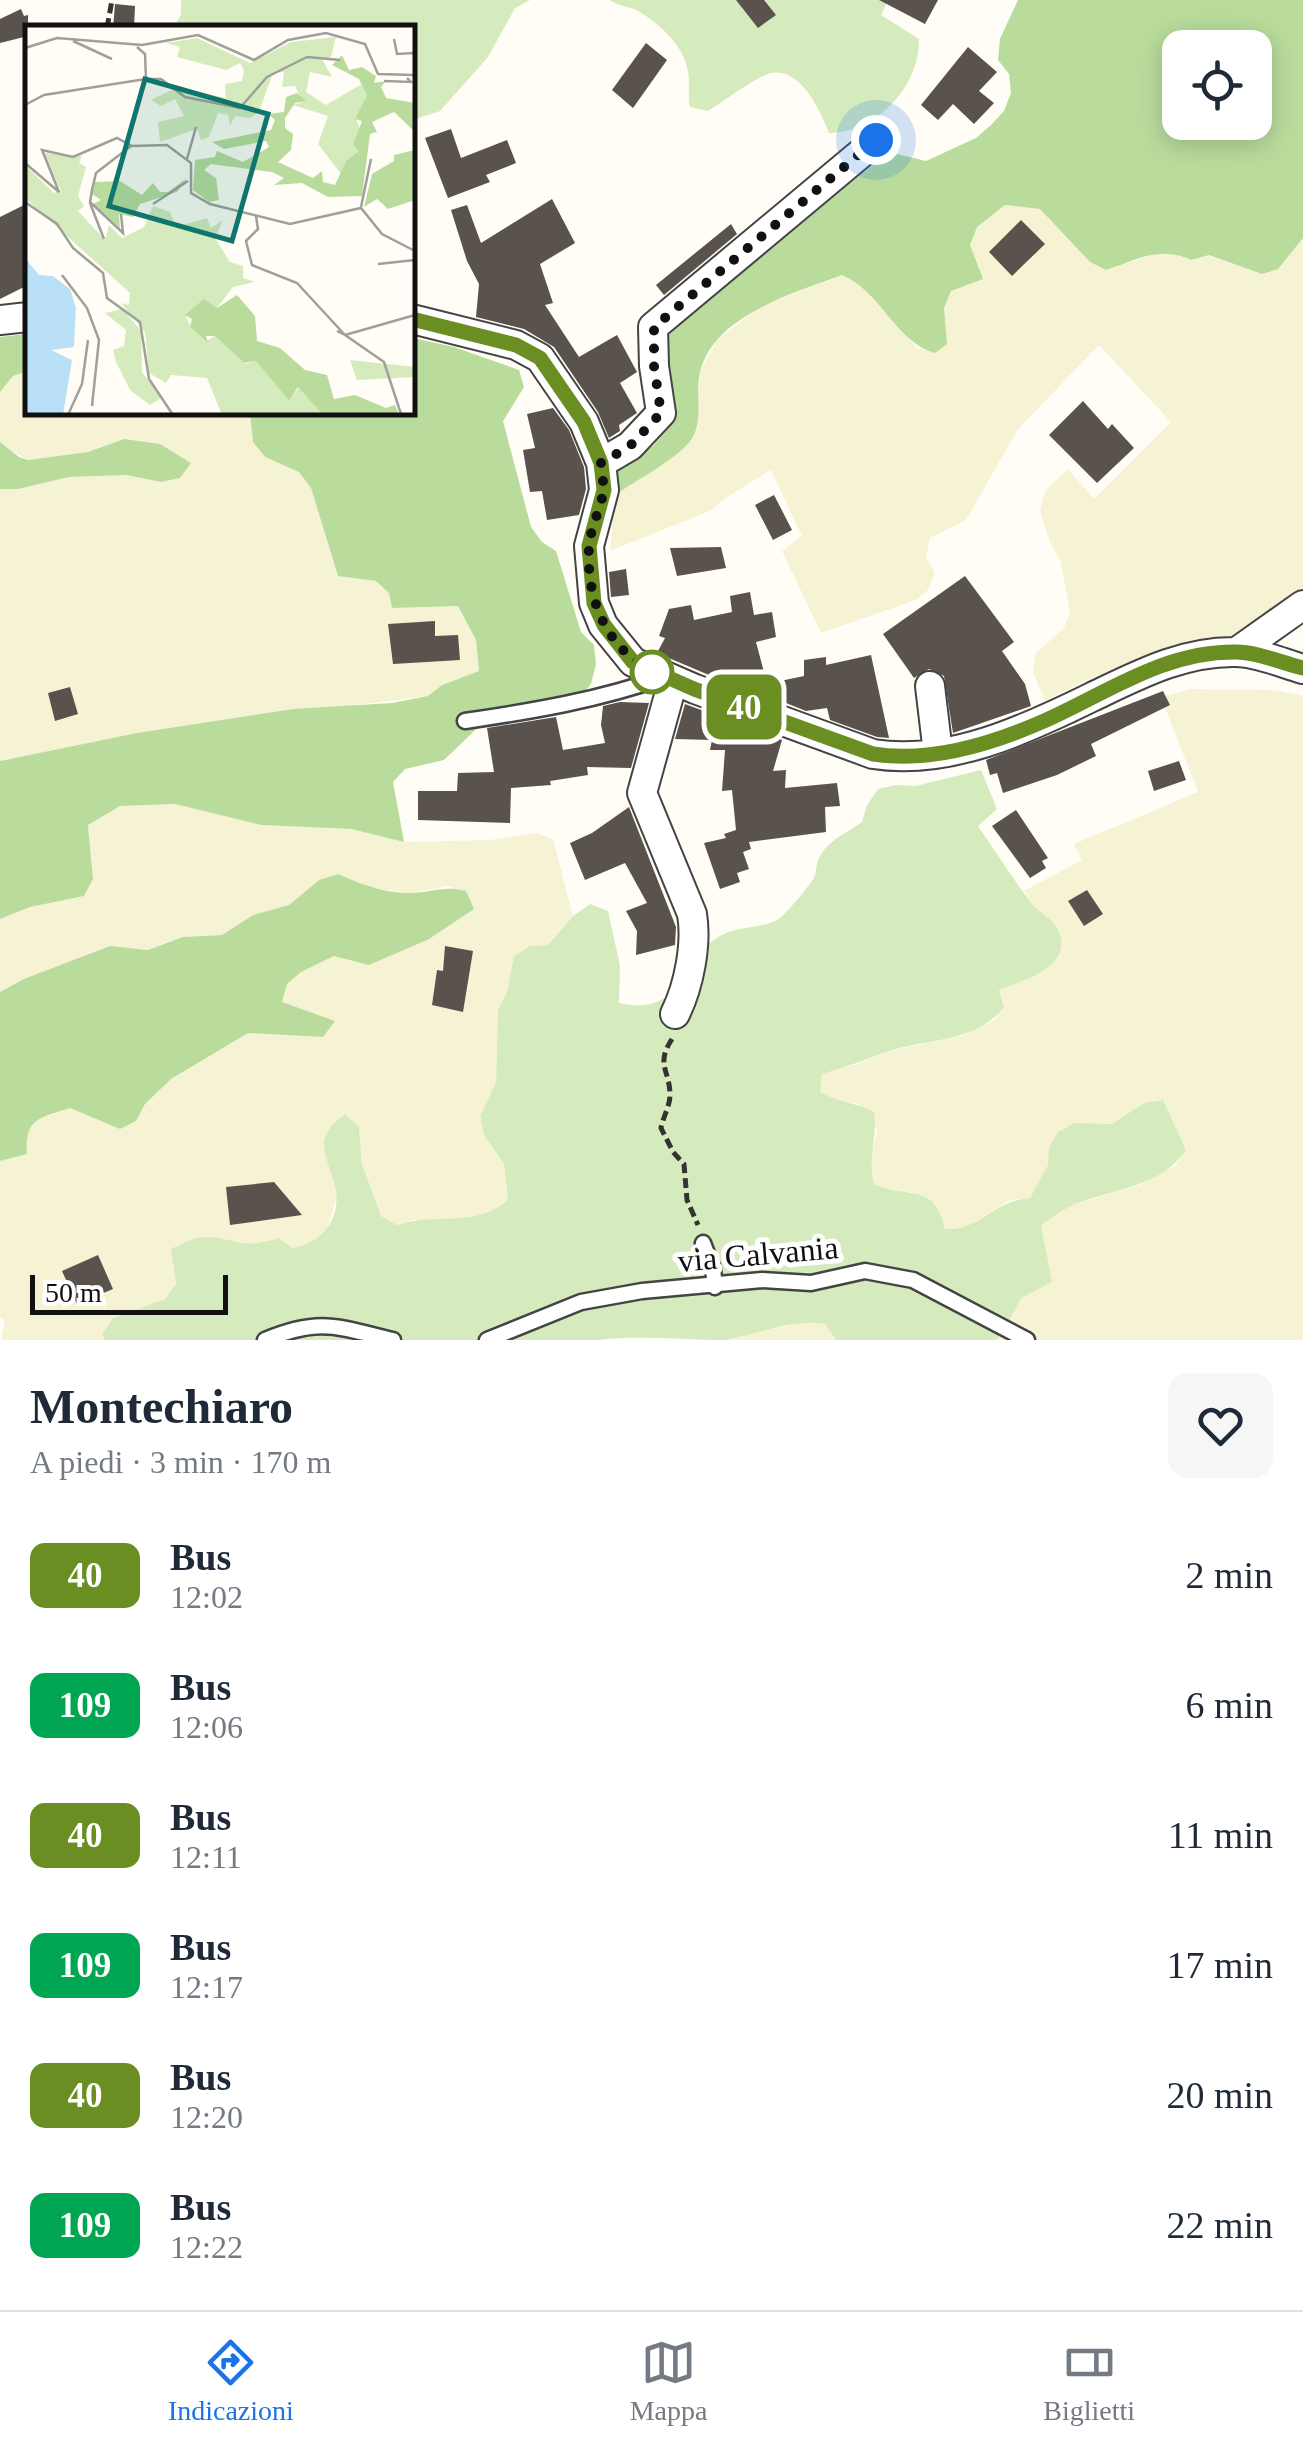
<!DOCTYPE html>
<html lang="it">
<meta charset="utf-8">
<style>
:root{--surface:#fff;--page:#f6f6f7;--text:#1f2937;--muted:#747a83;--line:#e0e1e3;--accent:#1a73e8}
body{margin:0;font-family:Georgia,serif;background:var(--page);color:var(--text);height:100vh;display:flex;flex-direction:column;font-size:38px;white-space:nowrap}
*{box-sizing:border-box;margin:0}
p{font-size:32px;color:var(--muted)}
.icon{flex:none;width:55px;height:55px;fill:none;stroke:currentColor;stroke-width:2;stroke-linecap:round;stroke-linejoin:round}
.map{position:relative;height:1340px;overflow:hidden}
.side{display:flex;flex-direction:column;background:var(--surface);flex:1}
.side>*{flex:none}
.badge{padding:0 20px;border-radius:15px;font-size:35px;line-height:65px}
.buttons{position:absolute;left:1162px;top:30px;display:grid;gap:20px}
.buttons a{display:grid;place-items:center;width:110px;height:110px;border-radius:20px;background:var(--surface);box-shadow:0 5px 25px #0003;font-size:50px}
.scale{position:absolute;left:30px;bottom:25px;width:198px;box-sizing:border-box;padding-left:10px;border:5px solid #111;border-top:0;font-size:28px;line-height:35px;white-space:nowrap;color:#111;-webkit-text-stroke:8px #fff;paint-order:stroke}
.you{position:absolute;width:50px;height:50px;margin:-25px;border:8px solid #fff;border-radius:50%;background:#1a73e8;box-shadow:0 0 0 15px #1a73e833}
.map>.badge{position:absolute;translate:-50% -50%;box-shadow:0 0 0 5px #fff}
.round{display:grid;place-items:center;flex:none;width:105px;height:105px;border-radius:20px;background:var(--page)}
.summary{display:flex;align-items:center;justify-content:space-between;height:170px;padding:0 30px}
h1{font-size:48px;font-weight:600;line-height:75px}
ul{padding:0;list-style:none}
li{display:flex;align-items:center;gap:30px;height:130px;padding:0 30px}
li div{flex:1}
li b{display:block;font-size:38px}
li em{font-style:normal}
li .badge{min-width:110px;font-weight:700;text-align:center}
.tabs{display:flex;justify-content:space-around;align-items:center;height:140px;border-top:2px solid var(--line);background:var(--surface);font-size:28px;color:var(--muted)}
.tabs a{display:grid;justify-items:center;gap:5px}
.tabs .on{color:var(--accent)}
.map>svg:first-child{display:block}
.farmland{fill:#f6f3d4}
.green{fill:#d5ebbd}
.forest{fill:#b9dc9c;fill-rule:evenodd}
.building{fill:#5a524d}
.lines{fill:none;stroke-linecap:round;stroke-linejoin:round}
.lane-casing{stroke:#444;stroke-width:19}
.street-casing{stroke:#444;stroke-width:32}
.path{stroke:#333;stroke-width:5;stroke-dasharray:10 5;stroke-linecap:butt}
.lane{stroke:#fff;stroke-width:14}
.street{stroke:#fff;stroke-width:28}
.line-casing{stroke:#fff;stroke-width:22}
.line{stroke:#6b8e23;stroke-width:15}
.walk{stroke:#111;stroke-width:10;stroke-dasharray:0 18}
.stop-dot{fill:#fff;stroke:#6b8e23;stroke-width:5}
.labels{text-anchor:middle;stroke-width:10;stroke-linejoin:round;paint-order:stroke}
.street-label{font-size:32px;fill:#111;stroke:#fff}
.inset-road{fill:none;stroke:#a09f9a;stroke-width:2.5}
.view{fill:#0f766e;fill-opacity:0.15;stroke:#0f766e;stroke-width:5}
.inset-edge{fill:none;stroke:#111;stroke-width:5}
</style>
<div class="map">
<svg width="1303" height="1340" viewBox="0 0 1303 1340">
<rect width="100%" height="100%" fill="#fffdf5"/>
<path class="farmland" d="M1005,205l35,4 50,53 16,8 52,-17h17l16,7 18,-5 53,19 41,-36v349l-50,41 -36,17 -56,7 -72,27 -44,22 -12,-29 3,-19 28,-25 6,-17 -10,-52 -10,-16 -10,-33 5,-19 23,-22 26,30 77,-77 -72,-77 -81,84 -52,91 -36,18 -4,19 9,16 -7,17 -12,10 -95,33 -39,-82 20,-15 -31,-66 -47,29 -14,12 -100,40 5,-56 82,-66 3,-56 16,-32 43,-34 83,-32 17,7 59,67 29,-5 -3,-36 33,-81z
M27,371l1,41 222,1 3,29 12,15 34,15 12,16 27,88 38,5 13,12 3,15 66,-2 18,34 3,31 -37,14 -14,11 -291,37 -137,28v-272h18l51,-12 57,-2 35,7 -37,-43 -36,13 -60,8 -25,-14 -3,-4v-50l13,-16z
M1191,689l84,1 28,6v644h-307l8,-9 17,-33 20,-73 30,-20 69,-20 36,-20 10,-15 -23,-50 -19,3 -32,21 -37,-1 -26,25 -1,17 -18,33 -20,2 -48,30 -18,-1 -32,-37h-19l-19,-8 -5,-18 8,-36 -19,-27h-20l-18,-11 1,-18 34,-9 35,-14 74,-16 29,-14 11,-14 -5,-17 50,-72 -15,-11 -10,-16 58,-31 -8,-16 124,-52 -37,-95z
M175,804l86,21 90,4 53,13 85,-2 48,-7 16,6 20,77 -25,29 -18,1 -16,10 -7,36 -9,18 -2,72 -16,34 4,19 20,29 4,36 -14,13 -40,8 -40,-1 -17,5 -16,-9 -19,-52 -3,-37 -35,16 13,53 -11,37 -14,12 -19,3 -15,-10 -19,6 -20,1 -38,-8 -36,63 -52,18 -11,16 3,6h-104l4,-19 -5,-4v-156l27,-7 -2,-19 10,-15 35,-12 50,21 16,-8 9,-17 26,-25 77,-46 75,4 11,-16 -52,-19 5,-18 14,-12 33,-16 139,-47 -7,-18 -18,-5 -37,7 -38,-5 -35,-14 -19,6 -30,25 -36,10 -31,20 -38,2 -36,13 -39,-4 -109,46v-73l30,-12 54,-11 9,-17 -5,-54 32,-19z
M807,1321l18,3 11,16h-114z"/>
<path class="green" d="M181,0h349l-15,8 -27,49 -48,54 -27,9 -1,-92 -238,-1 7,-13z
M610,0h278l-7,15 38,24c1,47 -42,94 -90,94 -8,-21 -28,-66 -58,-60 -12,2 -50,30 -63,38l-18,-4c-3,-13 1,-27 -3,-40 -6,-24 -27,-42 -47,-55 -10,-6 -21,-5 -30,-12z
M981,770l16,39 -19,17c18,26 35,53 54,78 8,10 22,14 27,28 14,35 -36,48 -60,58l5,17c-28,36 -75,31 -115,44 -23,8 -44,17 -67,23l-2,18c19,11 36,10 54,20 4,25 -7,47 0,72 35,16 60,-3 71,45 36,2 46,-28 85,-31l18,-33 1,-17 9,-16 17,-9 37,1 32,-21 19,-3 23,50c-25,37 -72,39 -111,54 -12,5 -23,14 -34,21l11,57 -31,16 -17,33 -8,9h-160l-11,-16c-34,-6 -67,11 -101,16 -42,0 -85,-5 -127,0h-492l-3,-6 11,-16 52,-19 11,-16 -5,-34c10,-4 22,-12 32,-12 34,0 36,14 75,1l15,10c27,-4 47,-27 43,-56 -2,-15 -11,-31 -12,-47 0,-14 11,-23 21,-31l14,13 3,37 19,52 16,9c38,-13 78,4 111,-25l-4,-36 -20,-29 -4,-19 16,-34 2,-72 9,-18 7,-36 16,-10 18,-1 25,-29 17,-12 18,7 12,55 -1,37c69,15 57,-48 107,-70 16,-7 38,-5 53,-14 7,-5 30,-33 35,-41 3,-7 2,-16 6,-22 9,-16 28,-24 42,-34l5,-17 11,-16 18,-4 20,1z"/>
<path class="forest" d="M1018,0h285v238l-25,31 -16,5 -53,-19 -18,5c-31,-15 -54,0 -85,10l-16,-8 -50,-53 -35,-4 -28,22 -7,18 13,34 -32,12 -7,17 3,36 -12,9c-40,-11 -54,-62 -93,-78 -48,18 -128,40 -142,97 -5,22 4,49 -9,68 -14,19 -56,41 -76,55l3,-24 35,-25 19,-22 -9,-72 9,-25 217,-175 37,9 50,-23 15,-13 13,-14 7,-18 -2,-19 -11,-14 2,-21zM1180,48h75v74h-75z
M27,334v37l-14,5 -13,16v-55z
M413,338l41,9 65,23 5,17 -21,34 28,106 11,15 14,9 25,81 13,13 2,19 -5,20 -13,15 -85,14 -49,47 -39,9 -12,13 11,60 -53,-13 -90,-4 -86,-21 -55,2 -32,19 5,54 -9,17 -54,11 -30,12v-158l137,-28 156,-24 99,-6 36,-7 14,-11 37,-14 -3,-31 -18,-34 -66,2 -3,-15 -13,-12 -38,-5 -27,-88 -12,-16 -34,-15 -12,-15 -3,-29 162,-1z
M124,439l36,5 31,19 -11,15 -19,4 -35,-7 -57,2 -51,12h-18v-47l19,15 9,3 60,-8z
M338,874c23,10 46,19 71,19 21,0 36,-8 57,-2l8,18 -45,30 -60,26 -35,-9 -33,16 -14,12 -5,18 53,19 -12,16 -75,-4 -77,46 -26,25 -9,17 -16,8 -50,-21c-30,10 -46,10 -43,46l-27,7v-169l24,-13 86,-33 38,4 35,-13 39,-2 31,-20 36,-10 30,-25z"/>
<path class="building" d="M736,0h28l12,15 -18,13z
M879,0h59l-13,24z
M115,4l20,2 -1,22h-21z
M21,9l3,7 4,-1v21l-28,7v-24z
M646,43l21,17 -34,48 -21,-18z
M968,47l29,25 -18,19 15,12 -20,21 -21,-20 -15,16 -17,-15z
M451,129l10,29 46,-18 9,23 -30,12 4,7 -42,16 -23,-60z
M552,199l23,44 -35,21 13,39 -8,2 34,52 38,-22 20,37 -17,11 17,30 -18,12 1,6 -11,7 -11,-26 -44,-65 -30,-18 -48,-12 3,-33 -12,-23 -16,-51 16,-5 14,38z
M28,203v82l-28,14v-82z
M1021,220l24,24 -33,32 -23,-24z
M731,224l6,10 -73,61 -8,-10z
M1083,401l25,28 4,-5 22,24 -37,35 -48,-48z
M553,408l16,22 15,37 2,22 -7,26 -32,5 -5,-29 -12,1 -7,-42 12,-2 -8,-34z
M774,495l18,35 -19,10 -18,-35z
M721,547l5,21 -49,8 -7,-28z
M626,569l3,26 -18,2 -2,-25z
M965,576l49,66 -12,9 23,33 6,22 -78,27 -9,-57 -15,-7 -15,9 -31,-44z
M750,592l4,23 18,-3 4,25 -20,5 8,30 -41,9 -66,-28 8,-15 -6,-2 10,-27 22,-4 3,15 38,-8 -2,-16z
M435,621v15l23,-1 2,25 -67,4 -5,-40z
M871,655l18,83 -12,-1 -47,-17 -3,-12 -21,3 -20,-8 -6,-22 24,-5v-16l22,-3v8z
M70,687l8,27 -23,7 -7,-28z
M1163,691l7,14 -79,39 5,12 -39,19 -54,18 -6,-20 -7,2 -4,-15z
M620,702l29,1 -18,65 -44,-1 1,8 -38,6 1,4 -40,3 -1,35 -92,-3v-29h39l1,-18 36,-1 -7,-44 69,-11 7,33 42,-7 -4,-18 2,-19z
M685,704l97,36 -9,31 13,-1 -1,18 52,-5 3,23 -15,1 1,25 -77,10 2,7 -8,3 6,17 -12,4 3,9 -20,7 -16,-46 22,-5 -2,-4 12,-4 -4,-40 -10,1 3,-41h-15l2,-10 -37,-1z
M1179,761l7,19 -32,11 -6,-20z
M629,807l47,120 -1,18 -39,10 1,-24 -11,-20 21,-8 -22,-40 -40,17 -15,-37 22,-10z
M1016,810l32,48 -6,3 4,7 -16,10 -38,-52z
M1087,890l16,24 -19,12 -16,-25z
M445,946l28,5 -10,61 -31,-7 5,-35 6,1z
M274,1182l28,33 -72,10 -4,-38z
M98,1255l15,34 -36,15 -15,-33z"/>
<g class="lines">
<defs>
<path id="lane" d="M465,721c68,-10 134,-21 199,-44
M703,1243l10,26 2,18
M265,1340c55,-23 73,-13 128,0
M487,1340l94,-38 61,-11 120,-11 49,3 54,-12 48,9 114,60"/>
<path id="street" d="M412,319l104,26 24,13 44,64 17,41 3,27 -15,56 5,57 9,22 30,37 62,27 178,65c75,12 152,-24 219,-57 46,-22 91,-46 144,-45 21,0 46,11 67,17
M0,320l28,-3
M601,463l29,-17 31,-33 -7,-47 -1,-39 224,-187
M1238,651l65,-46
M673,681l-31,112 50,121c5,30 -3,72 -17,100
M930,686l8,67"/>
</defs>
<use href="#lane" class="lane-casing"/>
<use href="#street" class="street-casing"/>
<path class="path" d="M107,28l5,-28
M672,1039c-17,26 -2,31 -2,56 0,11 -7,22 -9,33l12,24 11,12 3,36 11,25"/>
<use href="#lane" class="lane"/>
<use href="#street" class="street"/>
</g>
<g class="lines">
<defs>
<path id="line" d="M412,319l104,26 24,13 44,64 17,41 3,27 -15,56 5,57 10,22 29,37 61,27 179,65c56,9 119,-10 171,-33 63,-28 120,-70 192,-69 21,0 46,11 67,16"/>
</defs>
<use href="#line" class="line-casing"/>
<use href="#line" class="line"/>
<path class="walk" d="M652,672c-46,-25 -66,-73 -63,-125 1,-17 10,-35 14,-53 1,-10 -1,-21 -2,-31l29,-17 31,-33 -7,-47v-39l222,-187"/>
</g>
<circle class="stop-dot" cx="652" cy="672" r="20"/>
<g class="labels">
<g class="street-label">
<text transform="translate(758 1254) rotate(-5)" y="11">via Calvania</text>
</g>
</g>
<g transform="translate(25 25)">
<rect width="390" height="390" fill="#fffdf5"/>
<path d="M311,12l-5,20 -9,2 10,18 -22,-5 -4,20 20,13 36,-21 5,11 -11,24 6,14 -9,12 6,6 -18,23 -23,-30 10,-28 -35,-11 10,-3 -8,-16 -13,1 2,-15 -11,1 -14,39 -9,6 -15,-2 -5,10 -2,-11 -10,-2 -9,24 -8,3 -4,-11 -37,13 -2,-20 26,-6 -9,-17 -14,7 -10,-6 27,-13 48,11 -1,-14 17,-3 2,-11 -4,-7 -14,7 -49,-13 3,-10 -14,-4 31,-5 53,25 41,-21zM17,128l40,3 -3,7 7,4 -8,29 6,10 -6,5 27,29 4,-15 13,13 22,-11 9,-21 17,6 6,15 31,-9 4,10 12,-8 -8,18 15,24 13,4v12l12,4 -22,5 -16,21 -15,-6 -16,14 5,12 15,13 9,-5 30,28 11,-3 33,40 10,-14 24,28h-101l-15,-37 -36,-3 -5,8 -17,-10 -4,-41 -24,-29 8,2 1,-12 -105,-95v-33l29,28 7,-3zM98,284l18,22 1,41 19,26 -11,7 -20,-15 -14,-28 -3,-12 11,-4 2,-16 -21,-17zM325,335l65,7v10l-58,3z" fill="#d5ebbd"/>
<path d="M317,30l7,15 13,-3 14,9 -2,7 12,-2 -5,6 5,11 29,5v29l-21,-20 -22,10 5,10 -7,2 -8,62 -34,1 -26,-14 -28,2 10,-7 -12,-6 -61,-8 -7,6 12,8 3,22 -10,2 -16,-12 2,-30 20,-3 2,-6 26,11 26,-15 -3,-6 -42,8 -12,-7 59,-12 4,-10 -7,-6 16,-2 2,-15 11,-4 9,8 -11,2 -10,15v10l8,6 -2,16 -13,12 35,16 9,-7 1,11 12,3 11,-24 13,-10 -6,-6 9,-24 -7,-2 12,-24 -8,-16 -27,-14zM390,125v50l-27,9 -11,-10 -13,8 8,-33 22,-13v-6zM162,153l-10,14 -37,12 -7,13 -14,-3 1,14 -27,-24 8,-4 -9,-6 3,-12 25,-1 22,14 11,-12 7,9h8zM212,270l18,21 2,25 23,7 25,22 22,5 7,24 21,-4 31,13 9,-3 4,10h-76l-25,-28 -9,14 -33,-40 -12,2 -29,-27h-9l2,7 -18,-16 2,-8 -7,-4 19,-16 13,9z" fill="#b9dc9c"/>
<path d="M0,233l14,17 14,1 17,13 6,19 -2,39 -23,3 21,10 -9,55h-38z" fill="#b9e0f7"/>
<path class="inset-road" d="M369,14l3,15 18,-1M48,16l39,18M0,23l32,-10 85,7 56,-10 56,25 34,-20 38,-7 39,11 13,30 37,1M121,54h15l24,18 55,11 27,-31 40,-20 33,3M359,56l27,1 -4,-4M0,80l19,-10 102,-16 -1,-25 -8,-7M162,134l9,-32M0,138l34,29 -17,-42 31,7 44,-19 15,8 35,-1 24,18v30l19,11 80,20 71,-16 21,26 33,17M0,177l32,22 16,24 30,25 4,25 33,24 9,57 24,36M65,178l14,36M128,179l35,-23M336,182l10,-48M96,189l2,19 -33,-31 2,-12 4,-17 35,-27M231,191l2,13 -12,12 6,24 45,18 48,52 -8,-4M353,239l37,-4M37,250l25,33 12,32 -7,66M376,389l-17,-52 -39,-27 70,-20M43,390l14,-31 6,-44"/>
<path class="view" d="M120,54l123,35 -36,127 -123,-35z"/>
<rect width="390" height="390" class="inset-edge"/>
</g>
</svg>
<div class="buttons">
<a><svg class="icon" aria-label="locate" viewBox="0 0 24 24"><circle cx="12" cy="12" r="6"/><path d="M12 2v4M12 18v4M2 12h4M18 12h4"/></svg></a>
</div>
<div class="scale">50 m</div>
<div class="you" style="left:876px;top:140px"></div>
<b class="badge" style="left:744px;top:707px;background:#6b8e23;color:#fff">40</b>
</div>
<section class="side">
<div class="summary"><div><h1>Montechiaro</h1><p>A piedi · 3 min · 170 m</p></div><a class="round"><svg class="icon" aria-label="heart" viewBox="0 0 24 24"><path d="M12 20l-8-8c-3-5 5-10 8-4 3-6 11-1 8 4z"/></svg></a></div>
<ul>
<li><span class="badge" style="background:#6b8e23;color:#fff">40</span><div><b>Bus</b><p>12:02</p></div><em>2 min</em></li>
<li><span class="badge" style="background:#00a651;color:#fff">109</span><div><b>Bus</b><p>12:06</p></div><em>6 min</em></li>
<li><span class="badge" style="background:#6b8e23;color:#fff">40</span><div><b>Bus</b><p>12:11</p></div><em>11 min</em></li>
<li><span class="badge" style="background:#00a651;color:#fff">109</span><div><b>Bus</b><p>12:17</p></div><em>17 min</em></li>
<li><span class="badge" style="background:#6b8e23;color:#fff">40</span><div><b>Bus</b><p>12:20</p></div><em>20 min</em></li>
<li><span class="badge" style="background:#00a651;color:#fff">109</span><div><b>Bus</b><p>12:22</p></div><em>22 min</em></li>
</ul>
</section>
<nav class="tabs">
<a class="on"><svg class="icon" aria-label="directions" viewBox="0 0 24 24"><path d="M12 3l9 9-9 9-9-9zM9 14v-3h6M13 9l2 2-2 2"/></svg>Indicazioni</a>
<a><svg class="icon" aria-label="map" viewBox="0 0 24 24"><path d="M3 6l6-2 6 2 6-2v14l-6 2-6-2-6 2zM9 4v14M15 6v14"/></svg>Mappa</a>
<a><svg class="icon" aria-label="tickets" viewBox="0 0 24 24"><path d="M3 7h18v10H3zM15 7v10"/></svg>Biglietti</a>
</nav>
